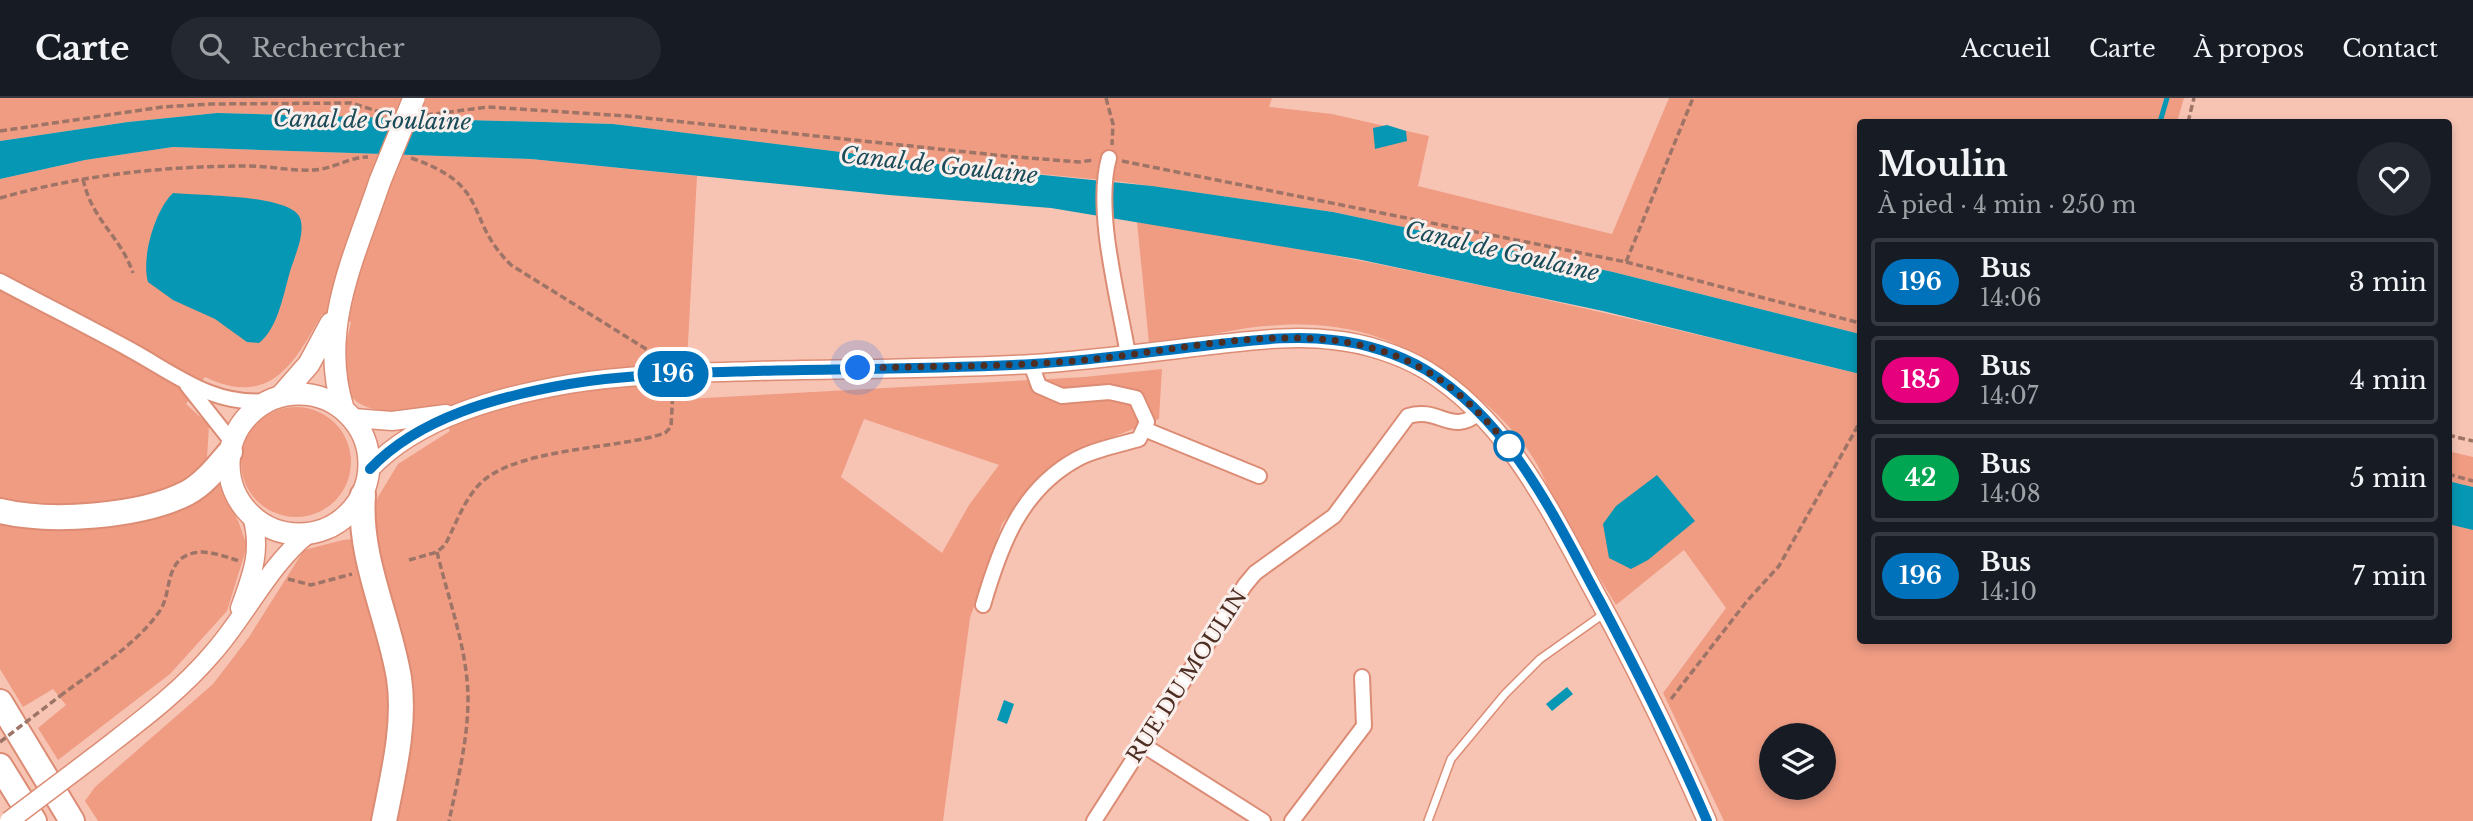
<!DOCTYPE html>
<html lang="fr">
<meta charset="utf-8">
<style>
:root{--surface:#171b24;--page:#242831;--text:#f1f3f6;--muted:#9ea1a6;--line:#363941}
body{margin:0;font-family:"Libre Baskerville",serif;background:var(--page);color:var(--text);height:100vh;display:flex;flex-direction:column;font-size:26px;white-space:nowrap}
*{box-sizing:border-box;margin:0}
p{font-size:23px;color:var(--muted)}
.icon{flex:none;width:38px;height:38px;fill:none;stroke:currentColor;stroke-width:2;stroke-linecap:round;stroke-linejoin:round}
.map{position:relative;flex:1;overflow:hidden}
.panel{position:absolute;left:1857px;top:21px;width:595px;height:525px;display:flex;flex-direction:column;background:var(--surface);border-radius:7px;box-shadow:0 4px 10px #0003}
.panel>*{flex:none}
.badge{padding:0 14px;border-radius:23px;font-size:24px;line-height:46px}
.buttons{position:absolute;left:1759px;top:625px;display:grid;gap:14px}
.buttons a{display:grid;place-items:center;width:77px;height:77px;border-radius:50%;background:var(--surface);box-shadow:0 4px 10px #0003;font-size:35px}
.you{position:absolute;width:35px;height:35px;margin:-18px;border:5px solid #fff;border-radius:50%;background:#1a73e8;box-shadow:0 0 0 10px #1a73e833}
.map>.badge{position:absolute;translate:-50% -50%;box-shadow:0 0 0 4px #fff}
.round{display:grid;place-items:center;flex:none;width:74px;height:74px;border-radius:37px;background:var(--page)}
.headline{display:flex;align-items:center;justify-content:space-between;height:119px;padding:0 21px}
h1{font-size:33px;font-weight:700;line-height:52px}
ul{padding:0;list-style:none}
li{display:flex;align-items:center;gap:21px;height:88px;margin:0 14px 10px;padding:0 7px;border:4px solid var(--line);border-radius:7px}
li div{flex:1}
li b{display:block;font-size:26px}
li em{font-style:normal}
li .badge{min-width:77px;font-weight:700;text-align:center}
header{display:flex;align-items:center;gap:42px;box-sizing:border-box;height:98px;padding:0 35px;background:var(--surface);border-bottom:2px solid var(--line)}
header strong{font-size:33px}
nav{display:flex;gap:38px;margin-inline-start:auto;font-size:24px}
.search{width:490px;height:63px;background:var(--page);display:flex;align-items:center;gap:18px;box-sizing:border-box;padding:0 24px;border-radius:38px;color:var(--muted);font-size:26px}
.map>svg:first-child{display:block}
.green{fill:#ef9c83;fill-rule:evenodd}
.water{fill:#0597b3}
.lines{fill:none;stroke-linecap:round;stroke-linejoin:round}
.stream{stroke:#0597b3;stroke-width:5}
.service-casing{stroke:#dc8c74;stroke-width:10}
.minor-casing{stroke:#dc8c74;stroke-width:18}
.tertiary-casing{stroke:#dc8c74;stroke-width:21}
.secondary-casing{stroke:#dc8c74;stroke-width:24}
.trunk-casing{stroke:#dc8c74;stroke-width:28}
.path{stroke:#9e7467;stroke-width:3.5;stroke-dasharray:7 3.5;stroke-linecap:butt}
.service{stroke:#fff;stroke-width:7}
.minor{stroke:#fff;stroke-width:14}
.tertiary{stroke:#fff;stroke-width:18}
.secondary{stroke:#fff;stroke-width:21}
.trunk{stroke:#fff;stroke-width:24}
.tertiary-bridge-casing{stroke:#dc8c74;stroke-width:21;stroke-linecap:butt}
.secondary-bridge-casing{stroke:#dc8c74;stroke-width:24;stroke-linecap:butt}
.path-bridge{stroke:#9e7467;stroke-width:3.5;stroke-dasharray:7 3.5;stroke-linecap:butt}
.tertiary-bridge{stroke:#fff;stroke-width:18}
.secondary-bridge{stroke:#fff;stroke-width:21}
.line-casing{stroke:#fff;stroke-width:16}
.line{stroke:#0072bc;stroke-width:10}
.walk{stroke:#4e2d23;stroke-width:7;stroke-dasharray:0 12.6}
.stop-dot{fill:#fff;stroke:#0072bc;stroke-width:3.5}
.labels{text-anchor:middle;stroke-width:6;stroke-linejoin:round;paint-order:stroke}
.street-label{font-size:21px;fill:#4e2d23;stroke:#f9f0ed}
.water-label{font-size:23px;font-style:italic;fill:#194b58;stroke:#f9f0ed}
</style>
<header>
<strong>Carte</strong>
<div class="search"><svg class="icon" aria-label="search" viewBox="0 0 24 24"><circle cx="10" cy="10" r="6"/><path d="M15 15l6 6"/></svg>Rechercher</div>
<nav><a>Accueil</a><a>Carte</a><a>À propos</a><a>Contact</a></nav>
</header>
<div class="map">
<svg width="2473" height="723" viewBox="0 0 2473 723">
<rect width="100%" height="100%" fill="#f7c4b4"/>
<path class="green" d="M0,0h1272l-3,9 63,7 97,22 -11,50 194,48 57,-136h515l-7,24h-317v212l-247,-62 -280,-60 -210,-30 -177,-17 -333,-41 -396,-11 -89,9 -128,19z
M173,49l358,12 166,17 -12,223 399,-22 78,-8 -3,50 -85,33 -48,41 -24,31 -32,94 -27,203h-845l-13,-20 10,-14 118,-103 36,-47 55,-87 39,-10 32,-3v-35l23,-38 52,-33 -13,-23c-32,3 -88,13 -94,-31 -3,-16 5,-39 8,-55l-29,-8c-28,50 -52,94 -117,63l-19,27 23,21 -2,34 32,64 8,23 -20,65 -57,63 -112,86 -20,-32 28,-23 -13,-16 -30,18 -23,-38v-490l85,-19zM864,321l135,46 -30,40 -27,48 -101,-76z
M1137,124c245,36 484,94 723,152v266h588v-116l25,6v291h-749l-61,-128 63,-85 -42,-58 -68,55 -65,-106c-8,-37 -40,-74 -69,-98 -75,-63 -134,-86 -234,-73 -33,5 -65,13 -99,15zM1771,637h53v53h-53z
M241 364a55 55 0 1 1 110 0a55 55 0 1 1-110 0Z
M2448,353l25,6v30l-25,-6z"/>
<path class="water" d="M217,15l396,11 333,41 206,21 181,26 280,60 247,62v40l-257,-63 -246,-52 -306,-51 -162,-13 -358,-36 -358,-12 -88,13 -85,19v-38l128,-19z
M1387,27l19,6 1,10 -32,8 -2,-21z
M173,95c25,3 118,1 127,25 6,17 -7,41 -11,57 -6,22 -12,54 -30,68l-12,-1 -32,-23 -42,-19 -25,-18c-7,-24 7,-72 25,-89z
M1657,377l38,46 -47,39 -17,9 -22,-11 -6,-34 13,-18z
M2448,383l25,6v43l-25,-6z
M1567,589l6,7 -21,17 -6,-7z
M1004,602l10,4 -7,20 -10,-4z"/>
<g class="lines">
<path class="stream" d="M2160,24l7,-24"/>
<defs>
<path id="service" d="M1428,723l23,-62 54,-65 35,-35 65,-46"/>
<path id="minor" d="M1109,60c-15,53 10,142 19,197
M0,183c43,23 87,45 129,68 46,25 83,57 138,52
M187,287l45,57
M1144,331l115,47
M983,507c17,-58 37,-115 94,-146 18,-10 42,-14 62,-20l8,-17 -11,-24 -27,-6 -47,4 -23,-10 -8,-22
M1143,647l120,76
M1094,723l151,-236 10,-12 79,-57 74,-100c32,-10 43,21 72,-4
M1292,723l72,-95 -2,-49"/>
<path id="tertiary" d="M353,320l39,3 54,-7
M370,371c49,-52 131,-73 199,-85 62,-10 125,-11 187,-13 92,-2 185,-2 277,-7 63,-4 125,-13 187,-20 37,-4 76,-9 113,-4 31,3 66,14 93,30 81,50 122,136 166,217 42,76 80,154 115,234
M240,510c12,-33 22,-57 12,-92
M95,658c41,-32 83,-62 117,-102 34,-38 56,-88 96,-120"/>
<path id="secondary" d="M229 366a70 70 0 1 1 140 0a70 70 0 1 1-140 0Z
M281,298l28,-32 22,-41
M343,310c-25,-80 12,-152 37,-227"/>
<path id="trunk" d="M363,397c-5,63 26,122 36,183 7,46 -6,97 -15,143
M0,413c50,12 140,6 187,-18 17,-9 30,-26 43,-41
M0,604l72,119
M0,668l34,55"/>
</defs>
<use href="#service" class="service-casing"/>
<use href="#minor" class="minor-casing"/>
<use href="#tertiary" class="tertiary-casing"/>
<use href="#secondary" class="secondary-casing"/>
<use href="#trunk" class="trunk-casing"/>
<path class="path" d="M1106,0l7,26 -1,21
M426,17l62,-8 139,9 378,40 74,6 15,-2
M2188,24l6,-24
M0,33l162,-24 49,-3 140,-1 36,11
M411,60c82,28 52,60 100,107l148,92
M1122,63l504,101 67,-164
M83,81c9,42 37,56 50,94
M0,100c81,-23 164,-32 248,-32 21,0 43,5 64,4 20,0 36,-13 56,-13
M1626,164l234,61
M674,299l11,-5
M2448,337l25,6
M2448,376l25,7
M437,454c12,50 32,101 31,152 -1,40 -11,79 -19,117
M409,462l28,-8 8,-7c10,-19 17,-40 31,-57 33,-41 141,-38 189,-55l6,-6 2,-38
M288,481l23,6 41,-11
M60,598c33,-25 75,-50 99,-84 12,-16 6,-41 23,-54 18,-12 38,-3 57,3
M1671,601l76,-98 32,-35 81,-144"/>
<use href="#service" class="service"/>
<use href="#minor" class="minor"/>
<use href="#tertiary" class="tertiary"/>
<use href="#secondary" class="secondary"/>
<use href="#trunk" class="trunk"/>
<defs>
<path id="tertiary-bridge" d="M9,723l86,-65"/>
<path id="secondary-bridge" d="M380,83l34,-83"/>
</defs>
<use href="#tertiary-bridge" class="tertiary-bridge-casing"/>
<use href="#secondary-bridge" class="secondary-bridge-casing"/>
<path class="path-bridge" d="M0,644l60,-46"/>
<use href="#tertiary-bridge" class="tertiary-bridge"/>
<use href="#secondary-bridge" class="secondary-bridge"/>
</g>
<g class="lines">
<defs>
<path id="line" d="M370,371c49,-52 130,-73 199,-85 62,-10 125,-11 187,-13 92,-2 185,-2 277,-7 62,-4 124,-13 187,-20 37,-4 75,-9 113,-4 31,3 66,14 93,30 85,52 128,146 174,231 38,72 75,145 107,220"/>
</defs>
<use href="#line" class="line-casing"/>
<use href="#line" class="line"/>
<path class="walk" d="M858,270c75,-2 152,-1 227,-8 109,-10 237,-49 338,9 35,20 60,47 86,77"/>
</g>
<circle class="stop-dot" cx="1509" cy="348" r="14"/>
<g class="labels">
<g class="street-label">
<text transform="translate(1187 578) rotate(-57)" y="7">RUE DU MOULIN</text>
</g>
<g class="water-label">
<text transform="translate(372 22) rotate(1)" y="8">Canal de Goulaine</text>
<text transform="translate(939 67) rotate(6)" y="8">Canal de Goulaine</text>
<text transform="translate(1502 153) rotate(13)" y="8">Canal de Goulaine</text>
</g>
</g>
</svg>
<div class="buttons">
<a><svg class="icon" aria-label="layers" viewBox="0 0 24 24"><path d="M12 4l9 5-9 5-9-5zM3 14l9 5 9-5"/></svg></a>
</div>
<div class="you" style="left:858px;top:270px"></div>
<b class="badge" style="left:673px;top:276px;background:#0072bc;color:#fff">196</b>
<section class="panel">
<div class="headline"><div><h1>Moulin</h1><p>À pied · 4 min · 250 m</p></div><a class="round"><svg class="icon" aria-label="heart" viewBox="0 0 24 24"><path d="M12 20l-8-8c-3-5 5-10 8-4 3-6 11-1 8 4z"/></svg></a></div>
<ul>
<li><span class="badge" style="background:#0072bc;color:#fff">196</span><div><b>Bus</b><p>14:06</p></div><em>3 min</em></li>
<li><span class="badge" style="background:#e6007e;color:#fff">185</span><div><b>Bus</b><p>14:07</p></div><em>4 min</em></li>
<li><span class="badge" style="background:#00a651;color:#fff">42</span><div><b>Bus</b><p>14:08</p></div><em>5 min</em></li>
<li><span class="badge" style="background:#0072bc;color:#fff">196</span><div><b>Bus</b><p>14:10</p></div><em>7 min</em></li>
</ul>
</section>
</div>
